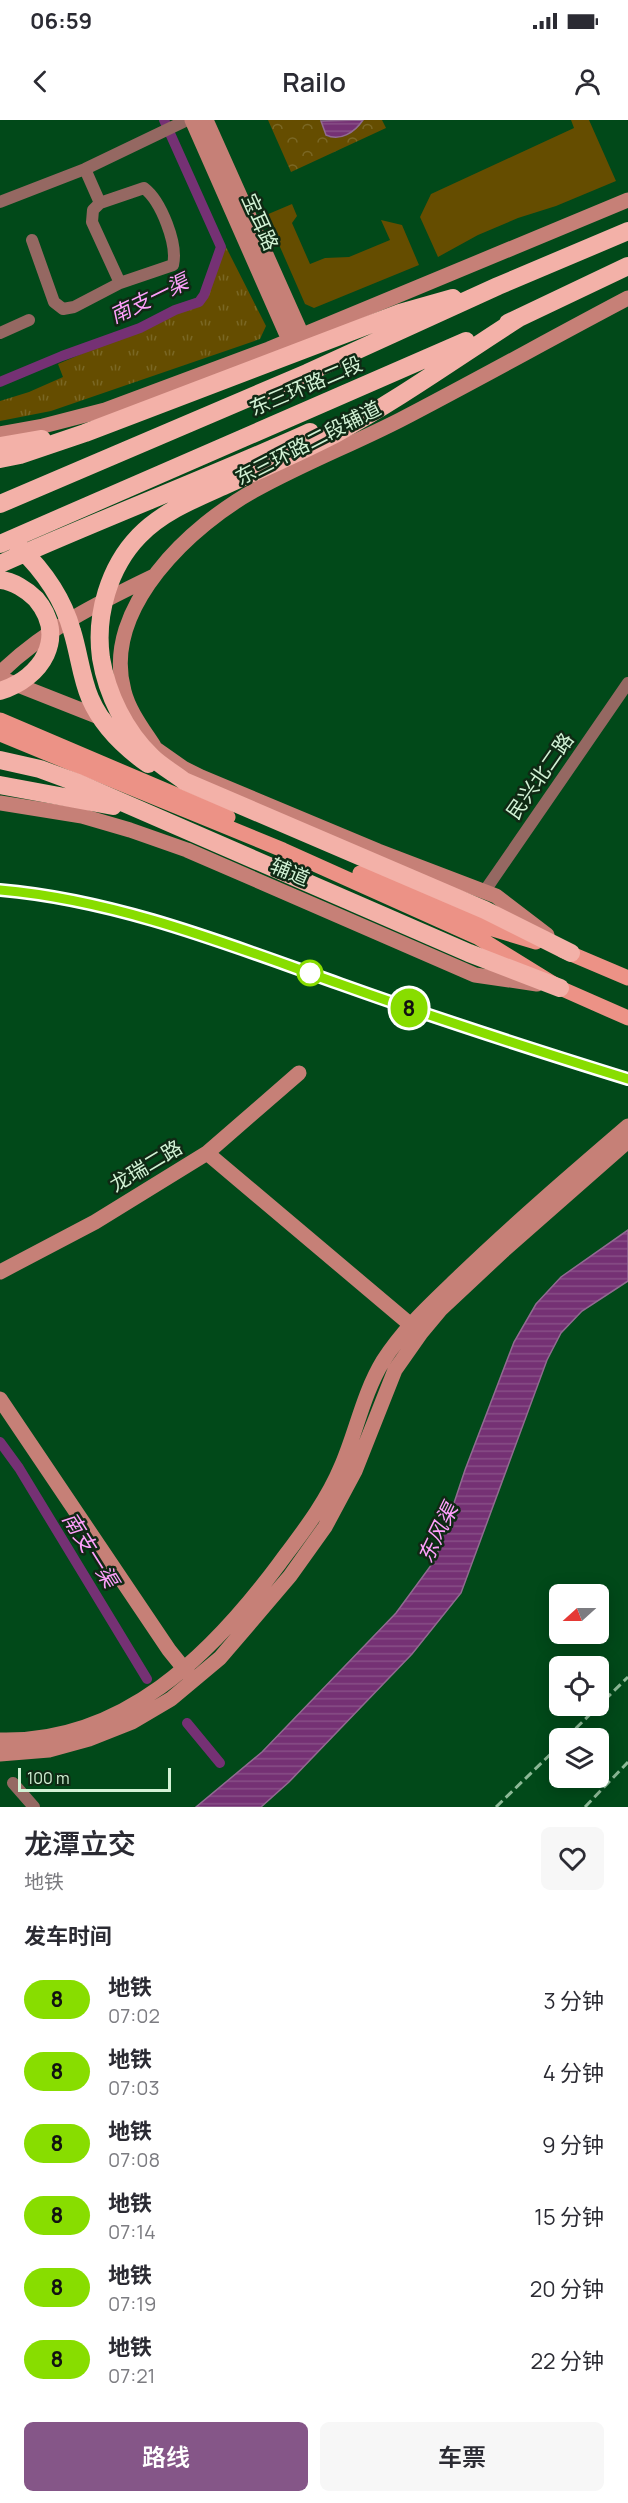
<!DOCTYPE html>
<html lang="zh">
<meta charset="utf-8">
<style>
:root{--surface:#fff;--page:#f7f7f7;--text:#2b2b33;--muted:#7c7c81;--accent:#855688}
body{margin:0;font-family:Manrope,"Noto Sans SC",sans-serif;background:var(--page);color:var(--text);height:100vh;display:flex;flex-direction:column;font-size:22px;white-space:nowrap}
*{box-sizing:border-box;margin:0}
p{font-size:20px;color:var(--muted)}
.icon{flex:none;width:33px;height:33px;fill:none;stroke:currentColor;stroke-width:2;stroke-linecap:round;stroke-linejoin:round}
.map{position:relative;height:1687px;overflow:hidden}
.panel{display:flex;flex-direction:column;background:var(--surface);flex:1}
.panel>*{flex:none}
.badge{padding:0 12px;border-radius:20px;font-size:21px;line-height:39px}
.needle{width:39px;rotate:249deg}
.fabs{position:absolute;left:549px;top:1464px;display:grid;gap:12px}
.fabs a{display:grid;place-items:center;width:60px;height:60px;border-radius:9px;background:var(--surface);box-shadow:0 3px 15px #0003;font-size:30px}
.scale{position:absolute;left:18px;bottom:15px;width:153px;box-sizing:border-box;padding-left:6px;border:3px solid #d2f2d5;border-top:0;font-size:16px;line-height:21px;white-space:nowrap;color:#d2f2d5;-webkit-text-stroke:4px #0f2914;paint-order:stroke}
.map>.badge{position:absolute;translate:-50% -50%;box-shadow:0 0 0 3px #fff}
h2{padding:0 24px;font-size:22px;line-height:54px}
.round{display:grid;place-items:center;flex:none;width:63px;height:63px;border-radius:9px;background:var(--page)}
.overview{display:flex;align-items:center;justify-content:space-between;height:102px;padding:0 24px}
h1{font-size:28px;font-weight:600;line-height:45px}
.action{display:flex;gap:12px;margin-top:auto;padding:12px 24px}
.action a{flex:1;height:69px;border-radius:9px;background:var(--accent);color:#fff;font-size:24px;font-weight:600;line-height:69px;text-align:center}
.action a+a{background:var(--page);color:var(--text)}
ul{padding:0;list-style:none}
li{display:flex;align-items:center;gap:18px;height:72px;padding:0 24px}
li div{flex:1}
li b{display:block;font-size:22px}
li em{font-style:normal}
li .badge{min-width:66px;font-weight:700;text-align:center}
.status{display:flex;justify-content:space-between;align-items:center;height:42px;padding:0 30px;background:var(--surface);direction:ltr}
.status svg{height:16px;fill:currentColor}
header{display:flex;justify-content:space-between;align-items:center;height:78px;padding:0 24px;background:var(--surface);font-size:27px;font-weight:600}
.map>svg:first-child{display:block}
.forest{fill:url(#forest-crowns)}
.park{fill:url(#park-tufts)}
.garden{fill:#654d00}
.water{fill:url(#water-rules);stroke:#916b91;stroke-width:1.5}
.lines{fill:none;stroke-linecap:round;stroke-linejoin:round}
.canal{stroke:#753174;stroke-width:10}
.street{stroke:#956862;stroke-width:12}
.secondary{stroke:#c68077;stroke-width:15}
.primary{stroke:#ec9286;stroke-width:15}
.highway{stroke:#f3b1a8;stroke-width:18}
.rail{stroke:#8cb996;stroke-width:3;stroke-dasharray:9 4.5;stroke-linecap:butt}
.line-casing{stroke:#fff;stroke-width:14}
.line{stroke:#8d0;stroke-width:9}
.stop-dot{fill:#fff;stroke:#8d0;stroke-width:3}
.labels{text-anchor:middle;stroke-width:5;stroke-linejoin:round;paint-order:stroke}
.street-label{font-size:20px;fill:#d2f2d5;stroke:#0f2914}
.water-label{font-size:21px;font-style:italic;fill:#ffa0fc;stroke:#0f2914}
</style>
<div class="status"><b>06:59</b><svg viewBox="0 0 49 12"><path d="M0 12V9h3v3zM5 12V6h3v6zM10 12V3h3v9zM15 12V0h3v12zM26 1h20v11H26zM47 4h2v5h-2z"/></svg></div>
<header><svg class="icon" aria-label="back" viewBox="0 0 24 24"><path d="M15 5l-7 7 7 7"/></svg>Railo<svg class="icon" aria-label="person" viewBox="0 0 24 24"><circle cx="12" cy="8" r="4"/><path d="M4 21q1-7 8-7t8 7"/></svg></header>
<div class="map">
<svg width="628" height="1687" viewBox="0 0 628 1687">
<defs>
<pattern id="forest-crowns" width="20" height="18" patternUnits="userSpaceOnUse" patternTransform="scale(1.5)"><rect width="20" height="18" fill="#654d00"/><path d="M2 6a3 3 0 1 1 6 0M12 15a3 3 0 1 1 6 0" fill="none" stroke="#7a6724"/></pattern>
<pattern id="park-tufts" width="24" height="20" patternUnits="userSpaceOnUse" patternTransform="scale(1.5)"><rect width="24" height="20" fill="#654d00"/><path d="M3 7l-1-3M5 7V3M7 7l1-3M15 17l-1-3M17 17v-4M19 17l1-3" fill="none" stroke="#7a6724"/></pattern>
<pattern id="water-rules" width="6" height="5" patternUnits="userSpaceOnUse" patternTransform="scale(1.5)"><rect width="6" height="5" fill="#753174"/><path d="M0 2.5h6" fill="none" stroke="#884f87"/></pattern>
</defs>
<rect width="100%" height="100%" fill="#014919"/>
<path class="forest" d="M268,0h53l7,17 32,-12 3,-5h19l4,8 -95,44z"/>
<path class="park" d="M226,127l40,79 -6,13 -209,72 -51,10v-20l29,-9 34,-15 -5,-13 145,-62z"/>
<path class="garden" d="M571,0h18l27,61 -60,25 -38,12 -40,17 -40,22 -18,-40 11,-23 143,-66z
M292,84l5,12 -5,7 18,41 15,-6 24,-1 41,-17 -9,-20 21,5 17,40 -105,43 -9,-4 -39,-89z"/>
<path class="water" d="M363,0c-8,12 -23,22 -37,15l-5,-14z
M628,1110v51l-46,30 -21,22 -14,27 -86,233 -49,61 -123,128 -28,25h-65l66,-55 134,-139 39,-53 30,-90 49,-128 22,-38 25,-27z"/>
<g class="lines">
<path class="canal" d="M0,262l62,-26 78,-28 35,-18 24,-8 5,-7 17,-48 -57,-127
M0,1322l19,26 128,211
M187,1603l33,40"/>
<path class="street" d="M85,49l15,34 -7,7 -1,12 28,61
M0,82l85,-33 102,-49
M32,120l22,62 9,7 11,-2 46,-24 53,-18c5,-21 -12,-64 -29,-77l-44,15
M0,213l29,-13
M484,772l144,-209
M13,1663l21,24"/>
<path class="secondary" d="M192,0l97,220
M206,0l96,215
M0,314l43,-8 62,-16 164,-61 359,-149
M0,553c45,-44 98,-70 154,-97
M0,558l104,41
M146,622l37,26 18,9 177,74 118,45 51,39
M154,626c-11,-17 -25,-35 -30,-55 -23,-83 68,-167 133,-202 47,-26 96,-45 143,-69 77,-40 152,-82 228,-122
M0,683l82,13 48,14 57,20 288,125 62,9
M207,1033l211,178
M0,1152l95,-50 112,-69 92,-80
M0,1279l169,251 21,26
M0,1620c123,3 211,-85 279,-176 23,-31 47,-61 62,-97 15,-34 22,-73 42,-106 20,-32 50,-59 77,-85 54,-52 111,-101 168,-150
M0,1634l49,-4 40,-11 43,-17 39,-23 49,-41 70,-82 35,-49 30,-56 40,-101 26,-37 20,-24 62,-58 125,-110"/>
<path class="primary" d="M0,600l228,97
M0,614l283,116 196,88 81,50 68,30
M360,753l123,53 53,16
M562,830l66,28"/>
<path class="highway" d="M519,198c-61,39 -121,82 -184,116 -35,18 -71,34 -107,50 -31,14 -65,27 -89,52 -30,31 -44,79 -38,122 6,36 24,73 51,99 9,9 22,16 32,24l301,129 86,43
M508,203l120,-57
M0,326l42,-7
M0,339l20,-4 65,-22 315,-120 53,-15
M0,384l307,-131 191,-87 130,-55
M0,424l466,-203
M18,426c24,23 45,52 54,85 7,22 9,46 18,67 12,28 34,49 58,66
M0,444c103,-46 208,-86 310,-132
M0,460c13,1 27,10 36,19 32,38 6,79 -36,92
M0,640l40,9 38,14 391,170 91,35
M0,665l113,21"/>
<path class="rail" d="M566,1618l62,-61
M496,1687l64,-62
M585,1687l43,-45"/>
</g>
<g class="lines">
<defs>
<path id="line" d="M0,770c117,10 230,55 340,94 95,34 191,65 288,95"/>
</defs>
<use href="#line" class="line-casing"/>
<use href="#line" class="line"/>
</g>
<circle class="stop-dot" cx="310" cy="853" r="12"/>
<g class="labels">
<g class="street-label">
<text transform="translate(260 102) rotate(66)" y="7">宝耳路</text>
<text transform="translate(306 266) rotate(-23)" y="7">东三环路二段</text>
<text transform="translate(308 323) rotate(-27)" y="7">东三环路二段辅道</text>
<text transform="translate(540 656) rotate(-55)" y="7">民兴北二路</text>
<text transform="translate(290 752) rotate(23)" y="7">辅道</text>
<text transform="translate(146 1046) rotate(-31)" y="7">龙瑞二路</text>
</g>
<g class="water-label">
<text transform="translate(149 179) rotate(-26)" y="7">南支一渠</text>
<text transform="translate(438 1413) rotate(-64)" y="7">东风渠</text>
<text transform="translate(90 1430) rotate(58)" y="7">南支一渠</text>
</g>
</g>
</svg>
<div class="fabs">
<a><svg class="needle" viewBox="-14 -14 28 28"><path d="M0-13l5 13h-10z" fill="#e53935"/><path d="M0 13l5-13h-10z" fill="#7c7c81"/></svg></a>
<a><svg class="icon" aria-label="locate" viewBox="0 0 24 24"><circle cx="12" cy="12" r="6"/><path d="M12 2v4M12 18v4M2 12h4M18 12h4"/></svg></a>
<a><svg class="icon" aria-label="layers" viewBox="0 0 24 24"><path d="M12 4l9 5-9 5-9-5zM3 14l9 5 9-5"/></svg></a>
</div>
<div class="scale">100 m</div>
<b class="badge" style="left:409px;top:888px;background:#8d0;color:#111">8</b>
</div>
<section class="panel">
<div class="overview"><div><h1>龙潭立交</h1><p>地铁</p></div><a class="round"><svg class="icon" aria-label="heart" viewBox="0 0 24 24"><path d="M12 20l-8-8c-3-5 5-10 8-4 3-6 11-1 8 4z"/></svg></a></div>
<h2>发车时间</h2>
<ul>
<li><span class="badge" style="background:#8d0;color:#111">8</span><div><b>地铁</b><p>07:02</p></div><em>3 分钟</em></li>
<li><span class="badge" style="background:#8d0;color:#111">8</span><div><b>地铁</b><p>07:03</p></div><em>4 分钟</em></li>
<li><span class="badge" style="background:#8d0;color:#111">8</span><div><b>地铁</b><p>07:08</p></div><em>9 分钟</em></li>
<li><span class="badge" style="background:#8d0;color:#111">8</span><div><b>地铁</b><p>07:14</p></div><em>15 分钟</em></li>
<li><span class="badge" style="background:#8d0;color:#111">8</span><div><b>地铁</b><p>07:19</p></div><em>20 分钟</em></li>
<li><span class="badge" style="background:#8d0;color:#111">8</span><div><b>地铁</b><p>07:21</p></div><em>22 分钟</em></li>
</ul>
<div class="action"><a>路线</a><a>车票</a></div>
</section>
